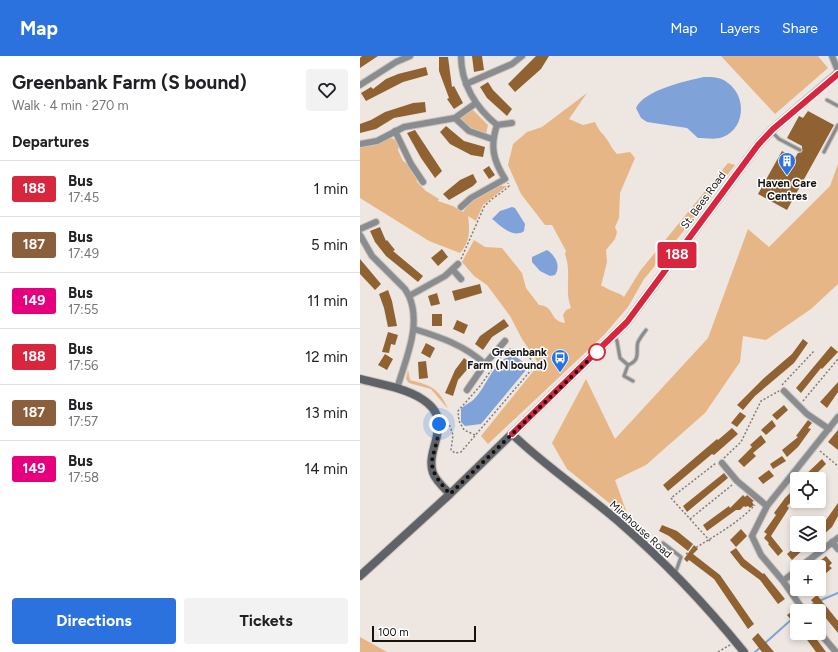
<!DOCTYPE html>
<meta charset="utf-8">
<style>
:root{--surface:#fff;--page:#f2f2f2;--text:#202124;--muted:#757577;--line:#e0e0e0;--accent:#2c72df}
body{margin:0;font-family:Figtree,sans-serif;background:var(--page);color:var(--text);height:100vh;display:flex;flex-direction:column;font-size:15px;white-space:nowrap}
*{box-sizing:border-box;margin:0}
p{font-size:13px;color:var(--muted)}
.icon{flex:none;width:22px;height:22px;fill:none;stroke:currentColor;stroke-width:2;stroke-linecap:round;stroke-linejoin:round}
.map{position:relative;flex:1;overflow:hidden}
.details{display:flex;flex-direction:column;background:var(--surface);width:360px}
.details>*{flex:none}
.badge{padding:0 8px;border-radius:3px;font-size:14px;line-height:26px}
.buttons{position:absolute;left:430px;top:416px;display:grid;gap:8px}
.buttons a{display:grid;place-items:center;width:36px;height:36px;border-radius:4px;background:var(--surface);box-shadow:0 2px 6px #0003;font-size:20px}
.scale{position:absolute;left:12px;bottom:10px;width:104px;box-sizing:border-box;padding-left:4px;border:2px solid #14110f;border-top:0;font-size:11px;line-height:14px;white-space:nowrap;color:#14110f;-webkit-text-stroke:3px #fff;paint-order:stroke}
.you{position:absolute;width:20px;height:20px;margin:-10px;border:3px solid #fff;border-radius:50%;background:#1a73e8;box-shadow:0 0 0 6px #1a73e833}
.map>.badge{position:absolute;translate:-50% -50%;box-shadow:0 0 0 2px #fff}
h2{padding:0 12px;font-size:15px;line-height:36px}
.round{display:grid;place-items:center;flex:none;width:42px;height:42px;border-radius:4px;background:var(--page)}
.overview{display:flex;align-items:center;justify-content:space-between;height:68px;padding:0 12px}
h1{font-size:19px;font-weight:700;line-height:30px}
.button{display:flex;gap:8px;margin-top:auto;padding:8px 12px}
.button a{flex:1;height:46px;border-radius:4px;background:var(--accent);color:#fff;font-size:16px;font-weight:700;line-height:46px;text-align:center}
.button a+a{background:var(--page);color:var(--text)}
ul{padding:0;list-style:none}
li{display:flex;align-items:center;gap:12px;height:56px;padding:0 12px;border-top:1px solid var(--line)}
li div{flex:1}
li b{display:block;font-size:15px}
li em{font-style:normal}
li .badge{min-width:44px;font-weight:700;text-align:center}
header{display:flex;align-items:center;gap:24px;box-sizing:border-box;height:56px;padding:0 20px;background:var(--accent);color:#fff}
header strong{font-size:19px}
nav{display:flex;gap:22px;margin-inline-start:auto;font-size:14px}
main{display:flex;flex:1;min-height:0}
.map>svg:first-child{display:block}
.green{fill:#e7b686}
.water{fill:#7fa2d8}
.lines{fill:none;stroke-linecap:round;stroke-linejoin:round}
.stream{stroke:#7fa2d8;stroke-width:2}
.building{fill:#916231}
.lane-casing{stroke:#cbc4bf;stroke-width:5}
.street-casing{stroke:#cbc4bf;stroke-width:8}
.secondary-casing{stroke:#cbc4bf;stroke-width:10}
.path{stroke:#827c78;stroke-width:1.5;stroke-dasharray:2 2;stroke-linecap:butt}
.lane{stroke:#8a8d90;stroke-width:3}
.street{stroke:#8a8d90;stroke-width:6}
.secondary{stroke:#5f6266;stroke-width:8}
.line-casing{stroke:#fff;stroke-width:9}
.line{stroke:#d7263d;stroke-width:6}
.walk{stroke:#14110f;stroke-width:4;stroke-dasharray:0 7.2}
.stop-dot{fill:#fff;stroke:#d7263d;stroke-width:2}
.labels{text-anchor:middle;stroke-width:3;stroke-linejoin:round;paint-order:stroke}
.poi-label{font-size:11px;font-weight:bold;fill:#14110f;stroke:#fff}
.street-label{font-size:11px;fill:#14110f;stroke:#fff}
</style>
<header>
<strong>Map</strong>
<nav><a>Map</a><a>Layers</a><a>Share</a></nav>
</header>
<main>
<section class="details">
<div class="overview"><div><h1>Greenbank Farm (S bound)</h1><p>Walk · 4 min · 270 m</p></div><a class="round"><svg class="icon" aria-label="heart" viewBox="0 0 24 24"><path d="M12 20l-8-8c-3-5 5-10 8-4 3-6 11-1 8 4z"/></svg></a></div>
<h2>Departures</h2>
<ul>
<li><span class="badge" style="background:#d7263d;color:#fff">188</span><div><b>Bus</b><p>17:45</p></div><em>1 min</em></li>
<li><span class="badge" style="background:#8b5e3c;color:#fff">187</span><div><b>Bus</b><p>17:49</p></div><em>5 min</em></li>
<li><span class="badge" style="background:#e6007e;color:#fff">149</span><div><b>Bus</b><p>17:55</p></div><em>11 min</em></li>
<li><span class="badge" style="background:#d7263d;color:#fff">188</span><div><b>Bus</b><p>17:56</p></div><em>12 min</em></li>
<li><span class="badge" style="background:#8b5e3c;color:#fff">187</span><div><b>Bus</b><p>17:57</p></div><em>13 min</em></li>
<li><span class="badge" style="background:#e6007e;color:#fff">149</span><div><b>Bus</b><p>17:58</p></div><em>14 min</em></li>
</ul>
<div class="button"><a>Directions</a><a>Tickets</a></div>
</section>
<div class="map">
<svg width="478" height="596" viewBox="0 0 478 596">
<rect width="100%" height="100%" fill="#eee6e0"/>
<path class="green" d="M361,0h97l10,12 -53,46z
M227,37l-18,26 14,6 12,-3c4,10 8,11 13,19 3,5 5,9 9,13l13,-2 5,6 -15,35 -1,25 -4,9 2,5 -2,7 -9,11 1,12 -6,24h2c8,6 16,6 21,11l16,-26 88,-108 7,2 -34,45 -57,69 -16,28 -24,28 -116,109 -7,-8 58,-72 -17,-25 -12,-23 -23,-31 -13,-9 -12,-14 12,-22 11,7 17,1 20,25 4,15 13,17c16,1 10,16 26,18l-2,-8 3,-5 5,-2c-7,-18 1,-34 -6,-54l1,-3 -14,-26h-7l-24,-31 -13,-29 5,-21 14,-12 15,-5z
M112,53l16,16 -2,9 -17,-5 -9,-10z
M30,82l4,1 5,7 -1,4 5,11c7,4 14,13 14,21l9,9 13,8 -1,2 15,5 10,6 8,-11 29,-15h7l-24,19 -7,16 -8,-5c2,14 2,26 -8,37l-31,-12 -69,-43v-51l14,-2z
M478,108v120l-27,25 -45,31 -23,-4 -3,26 -35,51 -59,52 -31,15 14,39 -62,-50 -15,-26 34,-64 29,60 93,-101 40,-109 21,18 61,-61z
M48,314l2,10c20,5 29,8 38,29l-17,-20 -22,-6 -3,-4z
M0,581l27,15h-27z"/>
<path class="water" d="M344,21c9,0 17,0 24,6 19,14 17,45 -5,54 -7,3 -18,1 -25,1l-11,-10 -40,-6 -6,-4 -5,-10c8,-18 50,-27 68,-31z
M152,151l3,1 10,16 -1,7c-11,8 -23,-5 -32,-12l8,-8z
M187,194c9,6 14,16 8,25l-5,1 -10,-5 -8,-9v-5z
M154,299l9,7 3,8 -45,54 -16,2 -4,-4v-13c4,-5 10,-6 14,-11 13,-13 19,-40 39,-43z"/>
<g class="lines">
<path class="stream" d="M459,545l19,-8
M440,555l15,-8
M404,588l28,-25
M395,596l6,-5"/>
</g>
<path class="building" d="M2,0h16l-18,12v-10z
M112,0h10l2,14 -10,2z
M176,0h13l-8,13 -26,23 -7,-8z
M79,1h9l4,30 2,-1 9,17 -9,6 -7,-10 2,-1 -10,-27z
M66,11l2,8 -25,7 -37,19 -5,-8 10,-6 2,2 13,-10 12,-5z
M128,26l5,8 19,19 -5,7 -20,-18 -7,-11z
M65,46l1,10 -32,6 -18,11 -16,4v-9l11,-4 14,-8 28,-9z
M448,55l26,14 -47,85 -29,-16 24,-43 13,7 3,-5 4,-1v-6l-15,-8 12,-22 4,2z
M86,70l18,15 21,6 -2,10 -12,-2 -21,-11 -10,-12z
M55,74l27,41 -7,7 -14,-20 -14,-25z
M129,110l6,9 -6,4 -6,-9z
M113,118l4,8 -4,4 -24,14 -6,-6 17,-14z
M20,171l6,14 1,-1 8,10 -2,1 30,25 -5,6 -32,-26 -11,-14 -5,-11z
M82,193l6,8 -10,9 -7,-8z
M0,203l21,25 -6,6 -15,-16z
M120,228l2,9 -27,8 -3,-10z
M28,234l4,11 5,25 -9,1 -4,-19 -5,-14z
M77,237l3,11 -9,2 -3,-10z
M72,258h10v12h-10z
M144,263l5,7 -17,11 -9,13 -8,-6 5,-8z
M97,264l11,5 -4,9 -11,-5z
M28,276l10,3 -3,10 -4,-1 -2,9 -7,-1z
M443,283l5,4 -14,20 -39,33 -12,14 -6,-5 27,-27 28,-24z
M66,287l9,5 -5,10 -9,-5z
M471,290l7,6 -16,17 -1,-1 -20,25 -5,-5z
M25,298l8,5 -6,11 -9,-5z
M104,302l8,6 -14,16 -5,16 -8,-3 10,-23z
M66,305l2,17 -9,1 -1,-17z
M478,326v10l-11,16 -7,-6z
M424,349l4,5 -11,10 -5,-5z
M380,356l6,4 -9,11 -6,-4z
M412,364l4,6 -10,9 -5,-5z
M448,364l4,3 -4,5 3,1 -13,18 -11,10 -5,-7 16,-13 -2,-1z
M372,372l6,6 -24,21 -2,-1 -44,37 -5,-6 54,-46 1,1z
M478,374v20l-10,-8z
M401,379l5,7 -13,11 3,3 -12,11 -6,-6 14,-14 -2,-2z
M422,400l4,5 -13,8 -3,-5z
M462,403l4,5 -15,15h-10z
M409,414l5,6 -11,8 -5,-6z
M364,417l4,5 -41,34 -4,-6z
M437,430v10l-10,10 2,2 -18,28 12,15 -5,5 -10,-12 1,-1 -5,-5 3,-4 -3,-2 12,-17 -2,-2 11,-15z
M383,439l2,2 2,-2 7,6 -2,1 2,3 -4,3 -2,-2 -3,1 -1,-1 -4,4h-4l-29,21 -4,-6 26,-19 1,2z
M478,447v13l-6,11 -10,9 -3,-4v-8l6,-5 1,1z
M302,469l15,6 16,13 -5,7 -19,-15 -10,-5z
M381,473l6,7 -11,11 -6,-7z
M334,489l4,4 -5,5 27,21 34,49 -6,5 -34,-50 -25,-19 -2,2 -3,-3z
M437,489h11l-16,15 -5,-6z
M376,492l8,11 19,15 1,-1 21,26 -7,5 -18,-24 -19,-14 -11,-14z
M466,500l6,7 -3,3 3,2 -7,6 -6,-7h-6z
M457,539l21,26v12l-27,-33z
M434,554l3,4v13l-10,-12z
M398,577l16,19h-12l-10,-13z
M442,577h10l14,19h-10z"/>
<g class="lines">
<defs>
<path id="lane" d="M467,44l11,6
M411,75l8,8 21,11
M464,96l14,-27
M254,279l3,6 3,17 8,7c14,-5 7,-15 10,-23 2,-4 5,-8 8,-12
M268,309l-4,11 9,5
M303,487l18,14 -6,17"/>
<path id="street" d="M101,0c0,28 15,52 36,69l15,-2
M472,0l6,15
M106,28l46,-20 10,-8
M0,29l36,-23 14,-6
M95,62l14,13 23,8
M35,75l16,33 12,18
M0,88l17,-3 27,-14 51,-9 21,-15
M101,151l10,-9 34,-19c-12,-19 -15,-33 -8,-54
M0,173l16,-7
M0,179l12,21 33,33 4,7
M93,214l8,9
M54,273c26,8 50,16 71,35l20,-23
M37,333c8,-29 25,-63 12,-93l36,-20 13,-12
M107,334l18,-26
M424,335l23,23 22,15
M362,407l15,18 30,25
M472,486l6,7
M440,511l38,-29
M423,525l14,-11
M444,555l-21,-30 -22,-26 -9,-19 15,-30 71,-89
M459,576l17,20"/>
<path id="secondary" d="M0,323c20,5 45,9 62,20 35,22 2,49 11,74 3,8 11,15 17,21
M152,378c33,32 71,57 106,87 46,40 88,84 126,131
M0,520l90,-82 177,-172 131,-177 15,-16 65,-56"/>
</defs>
<use href="#lane" class="lane-casing"/>
<use href="#street" class="street-casing"/>
<use href="#secondary" class="secondary-casing"/>
<path class="path" d="M101,203l23,-52c7,-9 17,-13 25,-21l-1,-3
M422,329l32,-34
M443,345l35,-42
M85,369l5,1 3,9 -2,15 4,3 6,-1 71,-83 1,-7c-7,-9 -12,-12 -23,-13l-11,10 -19,27 -22,25 1,10 5,9 11,5
M460,395l18,15
M364,402l17,-16 20,-41 18,-10
M330,463l42,-34
M350,485l-39,-43 45,-35
M326,498c24,-16 49,-28 69,-49
M358,596l12,-7"/>
<use href="#lane" class="lane"/>
<use href="#street" class="street"/>
<use href="#secondary" class="secondary"/>
</g>
<g class="lines">
<defs>
<path id="line" d="M152,378l115,-112 131,-177 15,-16 65,-55"/>
</defs>
<use href="#line" class="line-casing"/>
<use href="#line" class="line"/>
<path class="walk" d="M79,368c-2,38 -20,36 11,70l147,-142"/>
</g>
<defs>
<symbol id="building-pin" viewBox="-11 -11 22 30"><path d="M0 17L-7.5 6A9.5 9.5 0 1 1 7.5 6Z" fill="#2c72df" stroke="#fff"/><path d="M-4-6H4V6H1V3H-1V6H-4ZM-2.5-4.3h1.7v1.8h-1.7ZM.8-4.3h1.7v1.8H.8ZM-2.5-1h1.7V.8h-1.7ZM.8-1h1.7V.8H.8Z" fill="#fff"/></symbol>
<symbol id="bus-pin" viewBox="-11 -11 22 30"><path d="M0 17L-7.5 6A9.5 9.5 0 1 1 7.5 6Z" fill="#2c72df" stroke="#fff"/><path d="M-5-6H5V4H4V6H2V4H-2V6H-4V4H-5ZM-3.5-4V0h7V-4ZM-3.5 1.2v1.5H-2V1.2ZM2 1.2v1.5H3.5V1.2Z" fill="#fff"/></symbol>
</defs>
<g fill-rule="evenodd">
<use href="#building-pin" x="417" y="95" width="20" height="27"/>
<use href="#bus-pin" x="190" y="292" width="20" height="27"/>
</g>
<circle class="stop-dot" cx="237" cy="296" r="8"/>
<g class="labels">
<g class="poi-label">
<text x="427" y="131">Haven Care<tspan x="427" dy="13">Centres</tspan></text>
<text x="187" y="300" text-anchor="end">Greenbank<tspan x="187" dy="13">Farm (N bound)</tspan></text>
</g>
<g class="street-label">
<text transform="translate(343 144) rotate(-54)" y="4">St. Bees Road</text>
<text transform="translate(281 473) rotate(42)" y="4">Mirehouse Road</text>
</g>
</g>
</svg>
<div class="buttons">
<a><svg class="icon" aria-label="locate" viewBox="0 0 24 24"><circle cx="12" cy="12" r="6"/><path d="M12 2v4M12 18v4M2 12h4M18 12h4"/></svg></a>
<a><svg class="icon" aria-label="layers" viewBox="0 0 24 24"><path d="M12 4l9 5-9 5-9-5zM3 14l9 5 9-5"/></svg></a>
<a>+</a>
<a>−</a>
</div>
<div class="scale">100 m</div>
<div class="you" style="left:79px;top:368px"></div>
<b class="badge" style="left:317px;top:199px;background:#d7263d;color:#fff">188</b>
</div>
</main>
